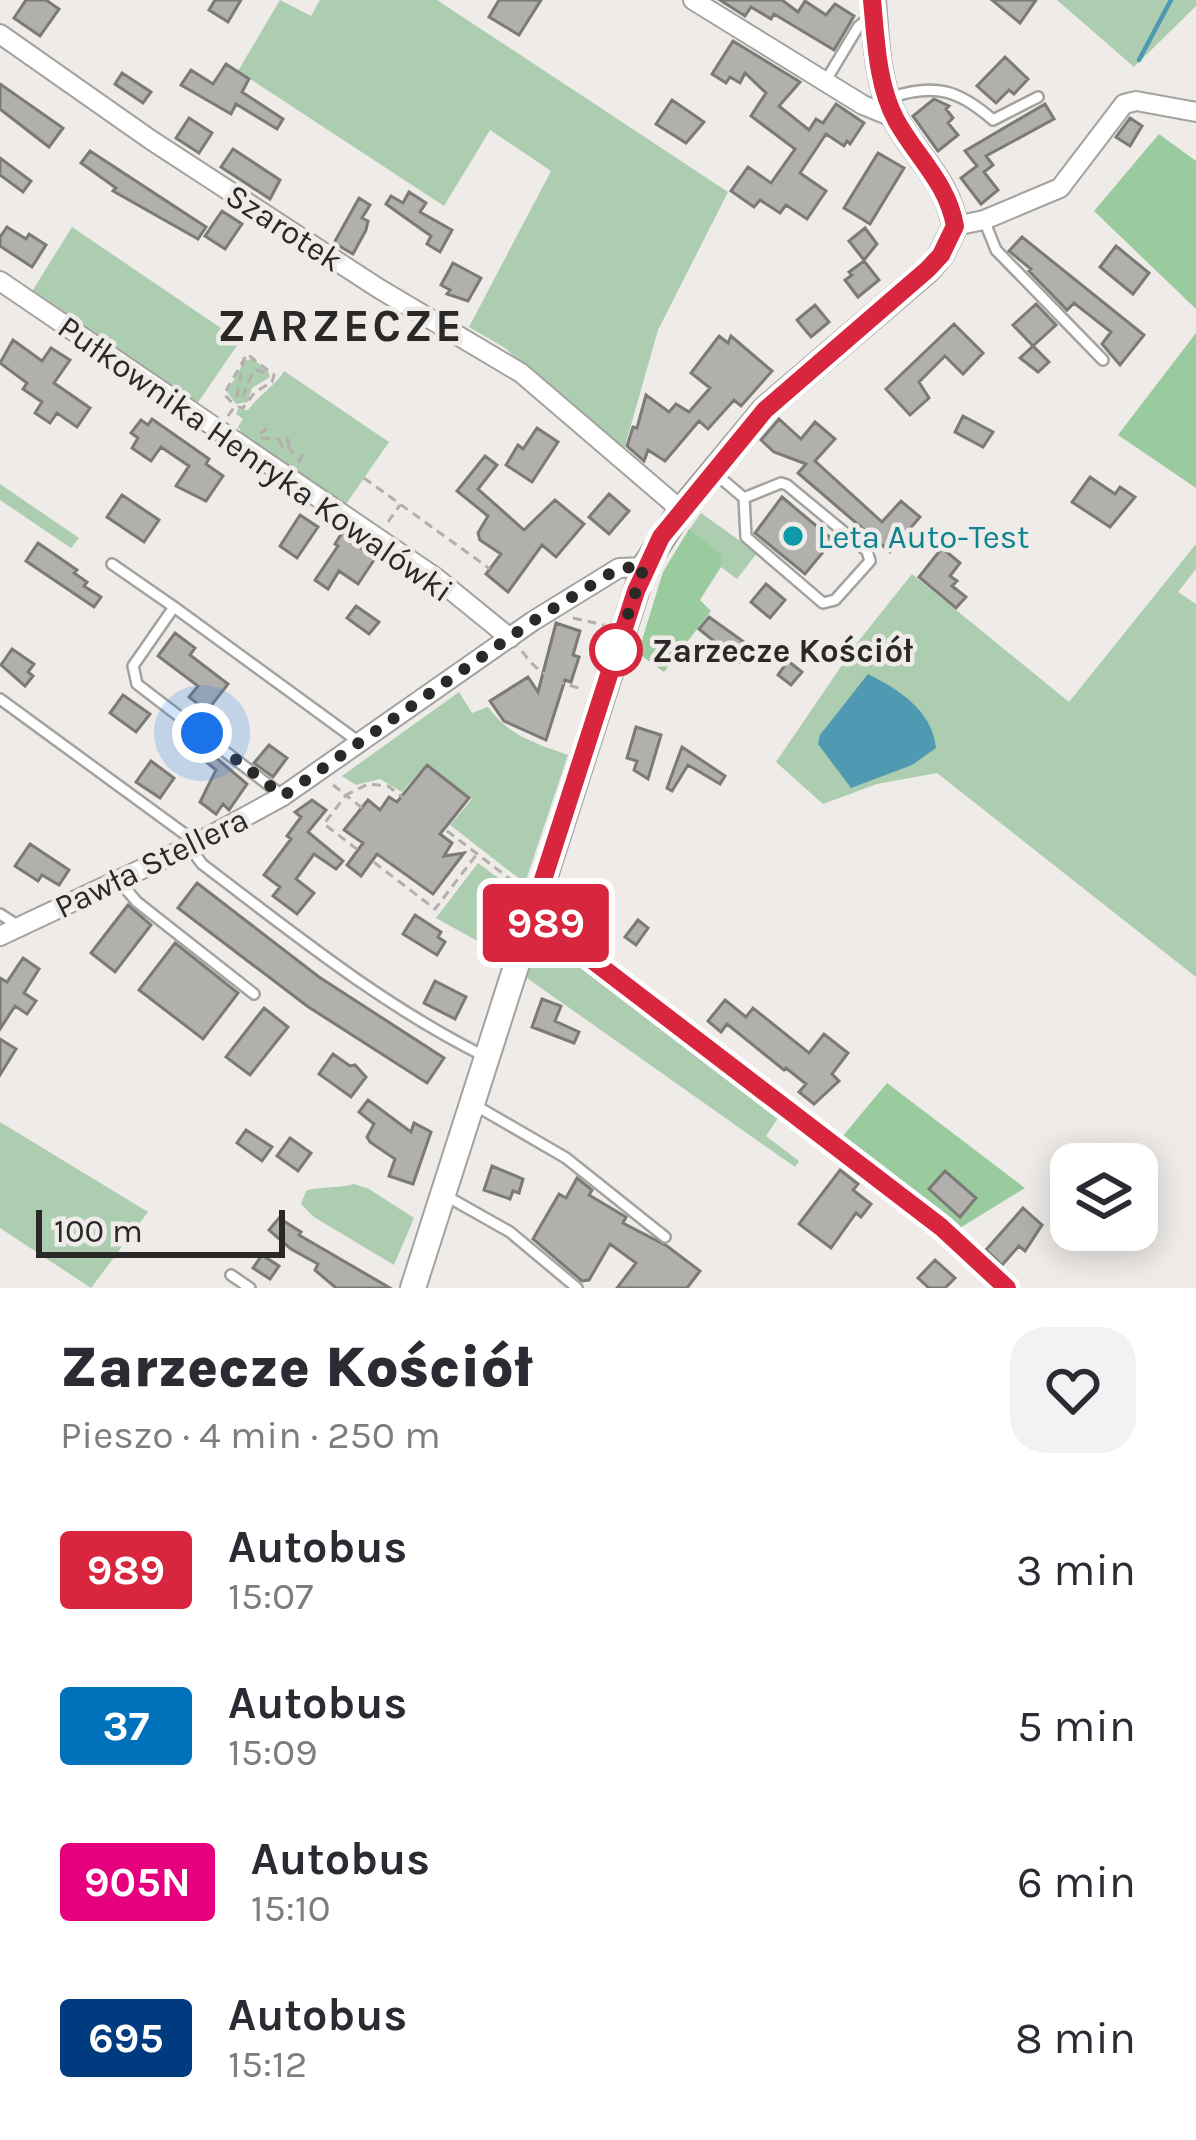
<!DOCTYPE html>
<html lang="pl">
<meta charset="utf-8">
<style>
:root{--surface:#fff;--page:#f2f2f3;--text:#2b2b33;--muted:#7c7c81}
body{margin:0;font-family:Karla,sans-serif;background:var(--page);color:var(--text);height:100vh;display:flex;flex-direction:column;font-size:45px;white-space:nowrap}
*{box-sizing:border-box;margin:0}
p{font-size:39px;color:var(--muted)}
.icon{flex:none;width:66px;height:66px;fill:none;stroke:currentColor;stroke-width:2;stroke-linecap:round;stroke-linejoin:round}
.map{position:relative;height:1288px;overflow:hidden}
.panel{display:flex;flex-direction:column;background:var(--surface);flex:1}
.panel>*{flex:none}
.badge{padding:0 24px;border-radius:9px;font-size:42px;line-height:78px}
.fabs{position:absolute;left:1050px;top:1143px;display:grid;gap:24px}
.fabs a{display:grid;place-items:center;width:108px;height:108px;border-radius:24px;background:var(--surface);box-shadow:0 6px 30px #0003;font-size:60px}
.scale{position:absolute;left:36px;bottom:30px;width:249px;box-sizing:border-box;padding-left:12px;border:6px solid #2a2928;border-top:0;font-size:33px;line-height:42px;white-space:nowrap;color:#2a2928;-webkit-text-stroke:9px #eeebe8;paint-order:stroke}
.you{position:absolute;width:60px;height:60px;margin:-30px;border:9px solid #fff;border-radius:50%;background:#1a73e8;box-shadow:0 0 0 18px #1a73e833}
.map>.badge{position:absolute;translate:-50% -50%;box-shadow:0 0 0 6px #fff}
.round{display:grid;place-items:center;flex:none;width:126px;height:126px;border-radius:36px;background:var(--page)}
.overview{display:flex;align-items:center;justify-content:space-between;height:204px;padding:0 60px}
h1{font-size:57px;font-weight:800;line-height:90px}
ul{padding:0;list-style:none}
li{display:flex;align-items:center;gap:36px;height:156px;padding:0 60px}
li div{flex:1}
li b{display:block;font-size:45px}
li em{font-style:normal}
li .badge{min-width:132px;font-weight:700;text-align:center}
.map>svg:first-child{display:block}
.green{fill:#accdaf}
.forest{fill:#9acb9e}
.water{fill:#5099b2}
.lines{fill:none;stroke-linecap:round;stroke-linejoin:round}
.stream{stroke:#5099b2;stroke-width:4.5}
.building{fill:#b2b0ac;stroke:#7c7a77;stroke-width:3}
.service-casing{stroke:#a4a29f;stroke-width:14}
.minor-casing{stroke:#a4a29f;stroke-width:22}
.tertiary-casing{stroke:#a4a29f;stroke-width:28}
.path{stroke:#b2afad;stroke-width:3;stroke-dasharray:9 6;stroke-linecap:butt}
.service{stroke:#fff;stroke-width:9}
.minor{stroke:#fff;stroke-width:18}
.tertiary{stroke:#fff;stroke-width:24}
.line-casing{stroke:#fff;stroke-width:27}
.line{stroke:#d7263d;stroke-width:18}
.walk{stroke:#2a2928;stroke-width:12;stroke-dasharray:0 21.6}
.culture-dot{fill:#0f9aa8;stroke:#eeebe8;stroke-width:4.5}
.stop-dot{fill:#fff;stroke:#d7263d;stroke-width:6}
.labels{text-anchor:middle;stroke-width:9;stroke-linejoin:round;paint-order:stroke}
.street-label{font-size:33px;fill:#2a2928;stroke:#eeebe8}
.culture-label{font-size:33px;fill:#0d838f;stroke:#eeebe8;text-anchor:start}
.stop-label{font-size:33px;font-weight:bold;fill:#2a2928;stroke:#eeebe8;text-anchor:start}
.district-label{font-size:45px;font-weight:bold;letter-spacing:3px;fill:#2a2928;stroke:#eeebe8}
</style>
<div class="map">
<svg width="1196" height="1288" viewBox="0 0 1196 1288">
<rect width="100%" height="100%" fill="#eeebe8"/>
<path class="green" d="M280,0l31,16 9,-16h117l291,192 -70,138 -35,123 -118,-105 -36,-21 82,-156 -61,-41 -46,76 -206,-135z
M1057,0h139v6l-62,61z
M72,227l168,114 -43,63 -166,-111z
M253,359l15,12 2,6 -18,11 -4,14 -12,2 -9,-12 18,-32z
M284,371l105,71 -45,65 -98,-68 -8,-12 5,-8 -7,-5 2,-5 10,1c11,-15 30,-27 36,-39z
M0,484l79,54 -8,10 -71,-48z
M701,513l56,40 -20,26 -16,-12 -1,-13 -31,-24z
M1196,544v25l-18,23 18,12v373l-259,-204 -60,11 -54,20 -47,-42 81,-119 55,-69 157,128z
M459,692l13,21 16,-6c21,29 47,36 80,48l-43,128 -75,-58 22,-26 -45,-36 -25,29 -22,-13 -24,6 -14,-9z
M478,863l43,32 -20,59 -65,-36z
M550,938l96,75 10,-1 126,100 -16,24 33,25 -4,6 -268,-189 9,-34z
M0,1122l148,90 -57,76 -91,-60z
M354,1184l15,5 45,29 -20,47 -80,-48 -13,-13 5,-13c10,-5 32,-2 48,-7z"/>
<path class="forest" d="M1159,134l37,27v148l-102,-98z
M1196,333v155l-78,-53z
M689,529l32,25v13l-21,33 11,11 -47,61 -26,-19 25,-81z
M887,1083l138,105 -70,43 -113,-94z"/>
<path class="water" d="M868,674c30,15 64,36 68,74l-24,17 -61,23 -33,-44 2,-9z"/>
<g class="lines">
<path class="stream" d="M1139,60l32,-60"/>
</g>
<path class="building" d="M26,0h20l13,9 -19,27 -26,-18z
M215,0h26l-13,22 -19,-12z
M499,0h42l-22,35 -30,-18z
M720,0h62l16,12 7,-11 21,14 9,-11 19,12 -20,34 -60,-36 -3,5 -20,-12 -6,9z
M992,0h44l-16,23z
M733,41l67,41 -21,24 30,24 7,-11 7,4 13,-19 28,19 -14,21 -3,-3 -3,5 -18,-12 -26,39 26,18 -19,28 -21,-14 -6,8 -20,-13 -6,7 -23,-16 17,-24 23,16 24,-34 -44,-33 15,-23 -21,-20 -5,10 -10,-6 -4,6 -14,-9z
M1005,57l23,22 -14,15 -5,-4 -13,13 -19,-17z
M226,64l23,15 -7,13 41,27 -6,10 -41,-25 -5,10 -50,-29 10,-15 22,14z
M122,73l29,19 -8,11 -28,-19z
M0,84l63,44 -14,19 -49,-38z
M934,99l15,7 -3,3 7,9 -5,5 10,12 -20,16 -25,-35z
M672,100l32,22 -18,21 -30,-19z
M1045,104l9,15 -68,37 7,9 -9,7 14,18 -17,14 -20,-26 16,-12 -12,-15z
M189,118l23,15 -13,20 -23,-15z
M1130,118l12,8 -12,20 -14,-9z
M233,149l47,31 -10,19 -49,-32z
M90,151l116,76 -8,12 -85,-48 3,-3 -35,-25z
M878,153l26,15 -34,56 -26,-16z
M0,158l31,23 -8,11 -23,-17z
M409,192l17,11 -6,9 32,18 -12,22 -13,-8 4,-8 -45,-32 5,-8 12,7z
M359,198l11,7 -8,13 6,3 -2,9 -13,24 -19,-11z
M222,211l20,13 -17,25 -20,-13z
M7,227l19,12 3,-5 17,11 -14,22 -32,-21v-9z
M865,228l12,16 -13,16 -15,-19z
M1022,237l122,98 -24,30 -18,-21 9,-12 -37,-29 -7,7 -38,-39 2,-2 -22,-18z
M1116,246l33,27 -16,21 -33,-27z
M864,261l15,19 -21,17 -13,-17 7,-5 -3,-3z
M453,263l28,15 -13,23 -21,-7 3,-4 -9,-5z
M1036,304l20,21 -23,21 -20,-21z
M815,305l14,17 -18,15 -14,-17z
M954,324l29,29 -20,21 -18,-18 -26,26 10,16 -19,17 -24,-26z
M719,336l9,7 3,-7 41,35 -31,35 -7,-6 -26,29 -9,-8 -34,40 -17,-11 -4,11 -17,-15 6,-19 4,1 9,-33 23,17 7,-8 13,8 21,-24 -19,-15z
M13,340l29,21 9,-13 19,12 -16,23 36,25 -13,19 -20,-14 -7,10 -15,-10 7,-11 -19,-13 4,-6 -27,-20z
M1033,346l16,16 -11,10 -18,-14z
M963,416l30,16 -10,15 -28,-15z
M152,419l57,40 -3,5 17,12 -17,25 -30,-15 13,-20 -28,-19 -10,14 -19,-13 6,-10 -7,-5 10,-13 7,5z
M779,419l22,20 14,-17 20,17 -20,22 67,61 19,-21 19,16 -30,35 -92,-79 8,-9 -32,-12 -13,-12z
M537,428l21,14 -26,40 -26,-17 12,-20 5,4z
M485,456l12,9 -19,24 46,41 31,-30 29,24 -28,33 -14,-12 -34,47 -22,-18 15,-20 -21,-14 -2,-7 10,-17 -31,-25z
M1090,477l25,17 5,-7 15,10 -25,30 -38,-25z
M609,494l20,17 -20,23 -20,-17z
M122,495l37,25 -15,22 -37,-25z
M782,497l51,43 -28,34 -50,-41z
M300,515l18,12 -21,31 -17,-12z
M343,531l31,29 -16,24 -19,-13 -11,18 -13,-9 23,-34 -3,-2z
M38,543l39,27 -3,3 13,9 -3,4 17,11 -7,10 -68,-46z
M942,548l18,15 -10,13 7,5 -5,5 14,11 -10,11 -37,-31z
M766,584l19,16 -15,18 -19,-16z
M356,606l23,16 -10,12 -22,-16z
M709,617l42,30 -11,15 -41,-33z
M556,623l24,8 -7,24 6,2 -8,25 -6,-2 -19,60 -42,-19 -14,-20 38,-24 10,15z
M175,633l20,15 -5,7 38,29 -21,27 -18,-14 9,-11 -40,-30z
M12,649l22,15 -6,8 5,4 -8,10 -24,-21z
M788,661l14,11 -11,13 -13,-10z
M123,695l27,19 -14,18 -26,-19z
M636,727l25,8 -13,44 -14,-9 3,-9 -10,-3z
M194,739l53,45 -18,26 -6,-6 -7,10 -16,-12 16,-32 -28,-23z
M269,745l18,13 -14,19 -19,-14z
M682,747l43,29 -5,8 -32,-19 -16,26 -5,-3z
M151,761l23,17 -14,20 -24,-16z
M427,765l42,33 -29,36 12,9 -8,13 20,-3 -31,41 -56,-40 -16,22 -14,-11 16,-22 -19,-13 24,-30 12,10 9,-13 8,5z
M312,800l14,10 -18,22 35,29 -7,8 -22,-15 -18,25 18,14 -17,21 -24,-18 7,-9 -16,-12 27,-36 -4,-3 14,-19 -6,-5z
M30,844l39,26 -10,15 -17,-10 -4,6 -23,-15z
M197,883l122,94 125,81 -17,25 -120,-77 -129,-98z
M576,887l23,8 -2,8 9,3 -6,16 -32,-10z
M128,905l23,20 -36,47 -24,-19z
M415,915l26,17 -3,5 7,5 -8,13 -34,-21z
M638,920l10,8 -12,17 -11,-8z
M175,943l63,50 -35,46 -64,-49z
M23,958l16,11 -15,24 12,8 -9,13 -12,-8 -15,23v-51l7,4z
M435,981l31,16 -11,22 -31,-16z
M542,999l19,7 -6,15 24,11 -5,11 -42,-16z
M725,1000l21,17 7,-9 56,45 15,-19 24,19 -16,21 7,7 -25,23 -15,-12 7,-8 -20,-16 -2,2 -57,-46 -6,8 -13,-11z
M264,1008l24,19 -38,48 -24,-18z
M0,1039l16,10 -16,26z
M333,1054l17,12 5,-1 11,12 -15,20 -32,-23z
M368,1100l43,32 3,-9 17,9 -18,52 -24,-8 6,-17 -25,-17 -3,-5 7,-13 -15,-12z
M246,1130l26,17 -10,14 -25,-18z
M290,1138l21,15 -13,18 -21,-15z
M492,1166l31,13 -4,14 -6,-2 -3,8 -26,-9z
M840,1170l18,14 -5,6 18,14 -10,13 -5,-4 -25,35 -32,-24z
M945,1171l31,27 -16,19 -31,-28z
M577,1178l15,12 -3,5 37,22 -3,6 44,23 33,25 -13,17h-70l19,-25 -26,-19 -21,36 -7,1 -49,-42 26,-45 7,4z
M1023,1208l19,17 -17,26 -6,-5 -17,19 -16,-15z
M279,1218l22,14 -2,3 91,53h-54l-21,-18 3,-6 -27,-15 -22,-19z
M262,1255l17,11 -9,13 -17,-11z
M935,1260l20,18 -10,10h-16l-11,-10z"/>
<g class="lines">
<defs>
<path id="service" d="M825,82l33,-55 11,-9
M892,97c43,-14 67,-7 101,23l45,-23
M984,220l12,30 107,110
M717,475l27,23 2,39 77,66 12,-3 35,-39 -3,-10 -80,-66 -6,-2 -37,15
M112,564l62,43 -41,59 4,18 146,112
M174,607l185,135
M0,699l197,144
M189,846l13,18c91,69 181,142 284,193
M118,880l19,22 117,92
M0,914l17,11
M473,1104l93,54 99,79
M448,1197l62,35 67,56
M231,1275l19,13"/>
<path id="minor" d="M693,0l170,105 32,13
M0,34l151,106 227,148 143,85 160,137
M955,226l29,-6 76,-32 64,-84 12,-3 60,11
M0,281l435,296 75,61
M532,914l409,313 66,61
M0,936l197,-93 86,-47 250,-175 86,-53 25,-1"/>
<path id="tertiary" d="M413,1288l231,-721 37,-57 84,-101 164,-140 12,-14 14,-29c-9,-48 -37,-66 -59,-106 -19,-35 -20,-81 -23,-120"/>
</defs>
<use href="#service" class="service-casing"/>
<use href="#minor" class="minor-casing"/>
<use href="#tertiary" class="tertiary-casing"/>
<path class="path" d="M244,358l-7,38 6,1 9,-24 6,-3 12,5
M228,416l7,-10 8,2 12,-16 17,-10 2,-7 -27,-21 -23,40 11,12
M260,434l8,-7
M261,438l19,1
M287,438l2,7 -6,3 -4,-8z
M288,446l9,13
M299,463l4,-10
M364,478l126,91
M388,522l12,-17
M573,618l31,7
M522,651c17,24 32,30 60,38
M333,785l13,10 22,-11 20,2 130,99
M362,808l-16,-13 -22,29 111,85 42,-55"/>
<use href="#service" class="service"/>
<use href="#minor" class="minor"/>
<use href="#tertiary" class="tertiary"/>
</g>
<g class="lines">
<defs>
<path id="line" d="M872,0c4,39 5,85 24,120 21,38 51,62 59,106l-14,29 -13,14 -163,141 -104,127 -25,54 -104,323 409,313 66,61"/>
</defs>
<use href="#line" class="line-casing"/>
<use href="#line" class="line"/>
<path class="walk" d="M202,733l81,63 250,-175 86,-53 25,-1 -28,83"/>
</g>
<circle class="culture-dot" cx="793" cy="536" r="12"/>
<circle class="stop-dot" cx="616" cy="650" r="24"/>
<g class="labels">
<g class="street-label">
<text transform="translate(285 227) rotate(33)" y="12">Szarotek</text>
<text transform="translate(256 458) rotate(35)" y="12">Pułkownika Henryka Kowalówki</text>
<text transform="translate(151 862) rotate(-26)" y="12">Pawła Stellera</text>
</g>
<g class="culture-label">
<text x="817" y="548">Leta Auto-Test</text>
</g>
<g class="stop-label">
<text x="652" y="662">Zarzecze Kościół</text>
</g>
<g class="district-label">
<text x="341" y="341">ZARZECZE</text>
</g>
</g>
</svg>
<div class="fabs">
<a><svg class="icon" aria-label="layers" viewBox="0 0 24 24"><path d="M12 4l9 5-9 5-9-5zM3 14l9 5 9-5"/></svg></a>
</div>
<div class="scale">100 m</div>
<div class="you" style="left:202px;top:733px"></div>
<b class="badge" style="left:546px;top:923px;background:#d7263d;color:#fff">989</b>
</div>
<section class="panel">
<div class="overview"><div><h1>Zarzecze Kościół</h1><p>Pieszo · 4 min · 250 m</p></div><a class="round"><svg class="icon" aria-label="heart" viewBox="0 0 24 24"><path d="M12 20l-8-8c-3-5 5-10 8-4 3-6 11-1 8 4z"/></svg></a></div>
<ul>
<li><span class="badge" style="background:#d7263d;color:#fff">989</span><div><b>Autobus</b><p>15:07</p></div><em>3 min</em></li>
<li><span class="badge" style="background:#0072bc;color:#fff">37</span><div><b>Autobus</b><p>15:09</p></div><em>5 min</em></li>
<li><span class="badge" style="background:#e6007e;color:#fff">905N</span><div><b>Autobus</b><p>15:10</p></div><em>6 min</em></li>
<li><span class="badge" style="background:#003b80;color:#fff">695</span><div><b>Autobus</b><p>15:12</p></div><em>8 min</em></li>
</ul>
</section>
